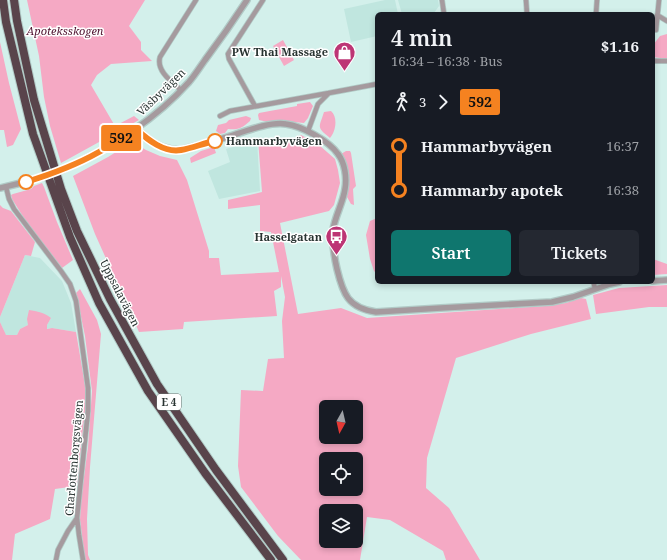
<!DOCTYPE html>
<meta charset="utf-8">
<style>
:root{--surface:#171b24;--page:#242831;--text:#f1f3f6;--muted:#9ea1a6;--accent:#0f766e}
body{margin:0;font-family:"Noto Serif",serif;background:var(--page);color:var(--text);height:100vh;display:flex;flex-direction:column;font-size:15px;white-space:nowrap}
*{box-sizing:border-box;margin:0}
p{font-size:13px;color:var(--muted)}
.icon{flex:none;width:22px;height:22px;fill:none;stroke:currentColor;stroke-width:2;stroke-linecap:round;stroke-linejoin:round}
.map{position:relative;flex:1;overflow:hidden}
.details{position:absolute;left:375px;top:12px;width:280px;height:272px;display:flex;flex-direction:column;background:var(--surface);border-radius:6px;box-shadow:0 2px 6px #0003}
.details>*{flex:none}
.badge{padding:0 8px;border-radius:3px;font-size:14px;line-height:26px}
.needle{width:26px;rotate:188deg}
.fabs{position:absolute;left:319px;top:400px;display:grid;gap:8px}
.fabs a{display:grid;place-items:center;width:44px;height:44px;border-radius:6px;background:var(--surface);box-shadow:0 2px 6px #0003;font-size:20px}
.map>.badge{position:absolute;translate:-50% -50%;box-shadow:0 0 0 2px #fff}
.legs{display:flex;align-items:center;gap:6px;height:44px;padding:0 16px;font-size:13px}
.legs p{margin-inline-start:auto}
.headline{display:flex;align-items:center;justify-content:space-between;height:68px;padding:0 16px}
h1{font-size:22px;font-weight:600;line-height:30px}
.cta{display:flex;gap:8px;margin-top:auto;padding:8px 16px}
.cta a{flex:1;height:46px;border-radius:6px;background:var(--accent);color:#fff;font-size:16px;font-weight:600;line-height:46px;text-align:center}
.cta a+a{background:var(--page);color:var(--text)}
ul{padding:0 16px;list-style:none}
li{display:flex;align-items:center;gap:14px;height:44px;font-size:15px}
li i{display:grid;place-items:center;width:6px;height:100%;margin:0 5px;background:currentColor}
li i::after{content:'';width:10px;height:10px;margin:-5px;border:3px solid;border-radius:50%;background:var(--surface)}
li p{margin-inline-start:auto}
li:first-child i{background:linear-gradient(#0000 50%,currentColor 0)}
li:last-child i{background:linear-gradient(currentColor 50%,#0000 0)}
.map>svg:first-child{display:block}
.built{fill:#c0e6df}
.green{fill:#f5a9c4;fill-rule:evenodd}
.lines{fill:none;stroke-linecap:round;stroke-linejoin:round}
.minor-casing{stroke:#b1cac6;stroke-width:6}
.tertiary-casing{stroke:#b1cac6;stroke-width:8}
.motorway-casing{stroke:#b1cac6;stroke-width:10}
.minor{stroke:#a59a9e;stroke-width:4.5}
.tertiary{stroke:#a59a9e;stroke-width:5.5}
.motorway{stroke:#59444b;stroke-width:8}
.line-1-casing{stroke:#fff;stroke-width:9}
.line-1{stroke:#f58220;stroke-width:6}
.stop-1-dot{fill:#fff;stroke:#f58220;stroke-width:2}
.labels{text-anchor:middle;stroke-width:3;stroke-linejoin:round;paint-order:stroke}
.shield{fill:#fff;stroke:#68706f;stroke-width:1}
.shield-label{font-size:10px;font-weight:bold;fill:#283331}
.park-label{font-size:11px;font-style:italic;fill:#4f122f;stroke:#fff}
.poi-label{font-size:11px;font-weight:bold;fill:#283331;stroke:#fff;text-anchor:end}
.street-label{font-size:11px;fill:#283331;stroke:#fff}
.stop-label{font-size:11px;font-weight:bold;fill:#283331;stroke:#fff;text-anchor:start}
</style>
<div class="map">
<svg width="667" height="560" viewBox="0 0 667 560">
<rect width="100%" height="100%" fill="#d3f0eb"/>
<path class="built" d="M385,0h10l3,14h-21v22l-26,6 -7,-33z
M398,0h40l1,6 -5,7 -5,1h-27z
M257,140l3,51 -41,8 -11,-28 22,-9 -4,-13z
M25,255l15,3 22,23 9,22 5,29 -24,-4 -6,1 1,-4 4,-7 -23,7 -8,4 -3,6 -11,1 -6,-14v-5z"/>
<path class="green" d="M27,0h118l-16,26 12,16v8l11,11 -41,3 -14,11 -6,10 24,41 19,-10 5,4 -78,43 -11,-37 -6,-29 -5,-41z
M667,34v25l-14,-2v-12l7,-9z
M283,40l11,20 -10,6 -11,-20z
M0,42l9,41 12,46 -8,16 -6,2 -3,-17h-4z
M310,102l3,4 -5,12 -4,5 -20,-2 -16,1 -9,-2 -1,-5 1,-2 38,-7v-2z
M331,111c7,6 5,20 -1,27 -14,-11 -11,-10 -6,-26z
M246,116l5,2 -1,3c-8,7 -11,9 -22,8l-3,4 -5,1 -4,-3 2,-6 8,-2 3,-3z
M301,135l18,10 16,14 3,11 2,13 -6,22 -5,6 -49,12 18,91 43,-6 26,10 178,-12 21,-3 15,-5 5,1 5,20 -60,15 -75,24 -29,100 -1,30 23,20 31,52h-34l-3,-9 -53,-31 -23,-3 -7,43h-59l-23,-24 -37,-49 -3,-21 3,-76 22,1 5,-32 16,-1 -2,-37 3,-24 -4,-21v11l-7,4 3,25 -93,6 -1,7 -44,3 -44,-98 -22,-58 35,-19 24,-15 14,8 14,6 17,4 10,20 22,71v7h10l2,17 58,-3 -8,-40 -11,-1v-26l-32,4v-9l34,-8 -4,-53 38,-1zM326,407h30v30h-30zM326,459h30v30h-30zM326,511h30v30h-30z
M214,147l2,6 -25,10 -1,-5 11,-7z
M346,151h4l1,2 5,33 -3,3 1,16 -3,-1 -4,-7c3,-15 1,-30 -6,-43z
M42,183l2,4 13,35 16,38 -11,8 -33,-42 -17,-27 -1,-4 2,-1 18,-5 3,-3z
M0,205l3,3 8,3 24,31 -4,14 -6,-1 -25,62z
M377,218v56l-3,-3 -4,-12 -4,-24 4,-14z
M653,259l14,5v10l-14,1z
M667,285v22h-18l-53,7 -3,-19 26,-7z
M80,289l17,31 4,14 -11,133 -3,52 1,36 2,5h-5l-5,-40 1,-21 7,-52 4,-56 -7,-55 -9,-43z
M29,310c8,1 16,3 22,8l-4,7v4l5,-1 24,4 9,53v26l-8,75 -22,3 -5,30 -35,15 -3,26h-12v-238l6,13h11l3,-6 8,-4 -1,-6z"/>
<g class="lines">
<defs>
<path id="minor" d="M442,0l2,14
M526,0l1,14
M596,14l1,-14
M657,15l10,6
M656,30l3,-30
M653,61h14
M181,90c-9,-8 -25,-19 -21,-33l36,-57
M255,106l-26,-47 -1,-5 35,-54
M220,116l10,-5 99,-18
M308,131l10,-27 11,-11 48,-9
M6,187l3,12 5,10 47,62 9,13 6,17 12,87v23l-8,77 -3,30 2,17 4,25
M594,282v2l1,5
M56,560l2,-10 10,-19 9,-13"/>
<path id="tertiary" d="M137,129c13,13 24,20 43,21 15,-4 30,-8 44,-12 17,-5 45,-17 62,-14 16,2 43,17 52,30 7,9 9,24 7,35 -2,14 -10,27 -12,41 -1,13 1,26 4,39 6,25 11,39 39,43l65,-4 111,-6 21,-5 37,-13 9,-2
M62,170c47,-21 92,-49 127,-88 6,-7 11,-15 16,-22 15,-20 29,-40 42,-60
M0,188l25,-6 18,-5
M653,281l14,-1"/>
<path id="motorway" d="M3,0l3,22 27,112 37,103 29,66 49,88 57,82 66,87
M14,0l3,21 17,79 27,89 16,42 33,68 47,85 59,86 67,90"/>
</defs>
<use href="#minor" class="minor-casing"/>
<use href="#tertiary" class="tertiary-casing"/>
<use href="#motorway" class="motorway-casing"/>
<use href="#minor" class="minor"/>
<use href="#tertiary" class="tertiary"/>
<use href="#motorway" class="motorway"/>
</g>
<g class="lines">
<defs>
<path id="line-1" d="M26,182c26,-8 50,-17 73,-30 13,-7 25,-15 37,-23 12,11 28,24 45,21 12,-2 23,-7 34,-9"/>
</defs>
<use href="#line-1" class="line-1-casing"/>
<use href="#line-1" class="line-1"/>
</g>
<defs>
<symbol id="shop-pin" viewBox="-11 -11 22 30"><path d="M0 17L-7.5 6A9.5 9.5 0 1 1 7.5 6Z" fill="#bd3575" stroke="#fff"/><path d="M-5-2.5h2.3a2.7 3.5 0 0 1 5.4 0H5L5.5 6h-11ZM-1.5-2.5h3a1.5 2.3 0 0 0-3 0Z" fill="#fff"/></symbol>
<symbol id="bus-pin" viewBox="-11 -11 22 30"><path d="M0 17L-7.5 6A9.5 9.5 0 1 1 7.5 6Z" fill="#bd3575" stroke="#fff"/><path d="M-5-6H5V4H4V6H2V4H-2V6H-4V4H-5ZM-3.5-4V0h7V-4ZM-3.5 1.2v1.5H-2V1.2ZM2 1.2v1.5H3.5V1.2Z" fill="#fff"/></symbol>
</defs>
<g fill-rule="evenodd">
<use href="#shop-pin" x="332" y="40" width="25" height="34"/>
<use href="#bus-pin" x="324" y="224" width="25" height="34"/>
</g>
<g class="stop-1-dot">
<circle cx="215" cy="141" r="7"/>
<circle cx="26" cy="182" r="7"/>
</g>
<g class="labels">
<rect class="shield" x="157" y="394" width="24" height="16" rx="3"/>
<g class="shield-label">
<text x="169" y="406">E 4</text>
</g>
<g class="park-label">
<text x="65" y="35">Apoteksskogen</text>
</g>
<g class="poi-label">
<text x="328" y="56">PW Thai Massage</text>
<text x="322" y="241">Hasselgatan</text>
</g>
<g class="street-label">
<text transform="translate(161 92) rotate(-44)" y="4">Väsbyvägen</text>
<text transform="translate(120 293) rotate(63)" y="4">Uppsalavägen</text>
<text transform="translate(74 458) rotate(-85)" y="4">Charlottenborgsvägen</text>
</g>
<g class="stop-label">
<text x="226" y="145">Hammarbyvägen</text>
</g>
</g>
</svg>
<div class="fabs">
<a><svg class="needle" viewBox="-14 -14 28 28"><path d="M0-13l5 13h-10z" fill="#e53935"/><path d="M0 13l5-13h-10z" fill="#9ea1a6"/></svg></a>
<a><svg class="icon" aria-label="locate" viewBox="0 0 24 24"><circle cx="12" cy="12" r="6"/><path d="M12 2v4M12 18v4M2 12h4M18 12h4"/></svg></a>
<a><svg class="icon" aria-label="layers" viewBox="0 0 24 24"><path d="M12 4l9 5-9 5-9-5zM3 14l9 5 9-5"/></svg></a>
</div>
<b class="badge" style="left:121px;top:138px;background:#f58220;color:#111">592</b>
<section class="details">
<div class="headline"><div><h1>4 min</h1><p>16:34 – 16:38 · Bus</p></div><b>$1.16</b></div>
<div class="legs"><svg class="icon" aria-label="walk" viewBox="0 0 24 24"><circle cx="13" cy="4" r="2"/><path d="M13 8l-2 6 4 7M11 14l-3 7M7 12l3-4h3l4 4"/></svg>3<svg class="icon" aria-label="forward" viewBox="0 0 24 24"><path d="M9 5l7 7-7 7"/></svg><b class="badge" style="background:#f58220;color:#111">592</b></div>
<ul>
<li><i style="color:#f58220"></i><b>Hammarbyvägen</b><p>16:37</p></li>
<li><i style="color:#f58220"></i><b>Hammarby apotek</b><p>16:38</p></li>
</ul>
<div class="cta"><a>Start</a><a>Tickets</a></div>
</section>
</div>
